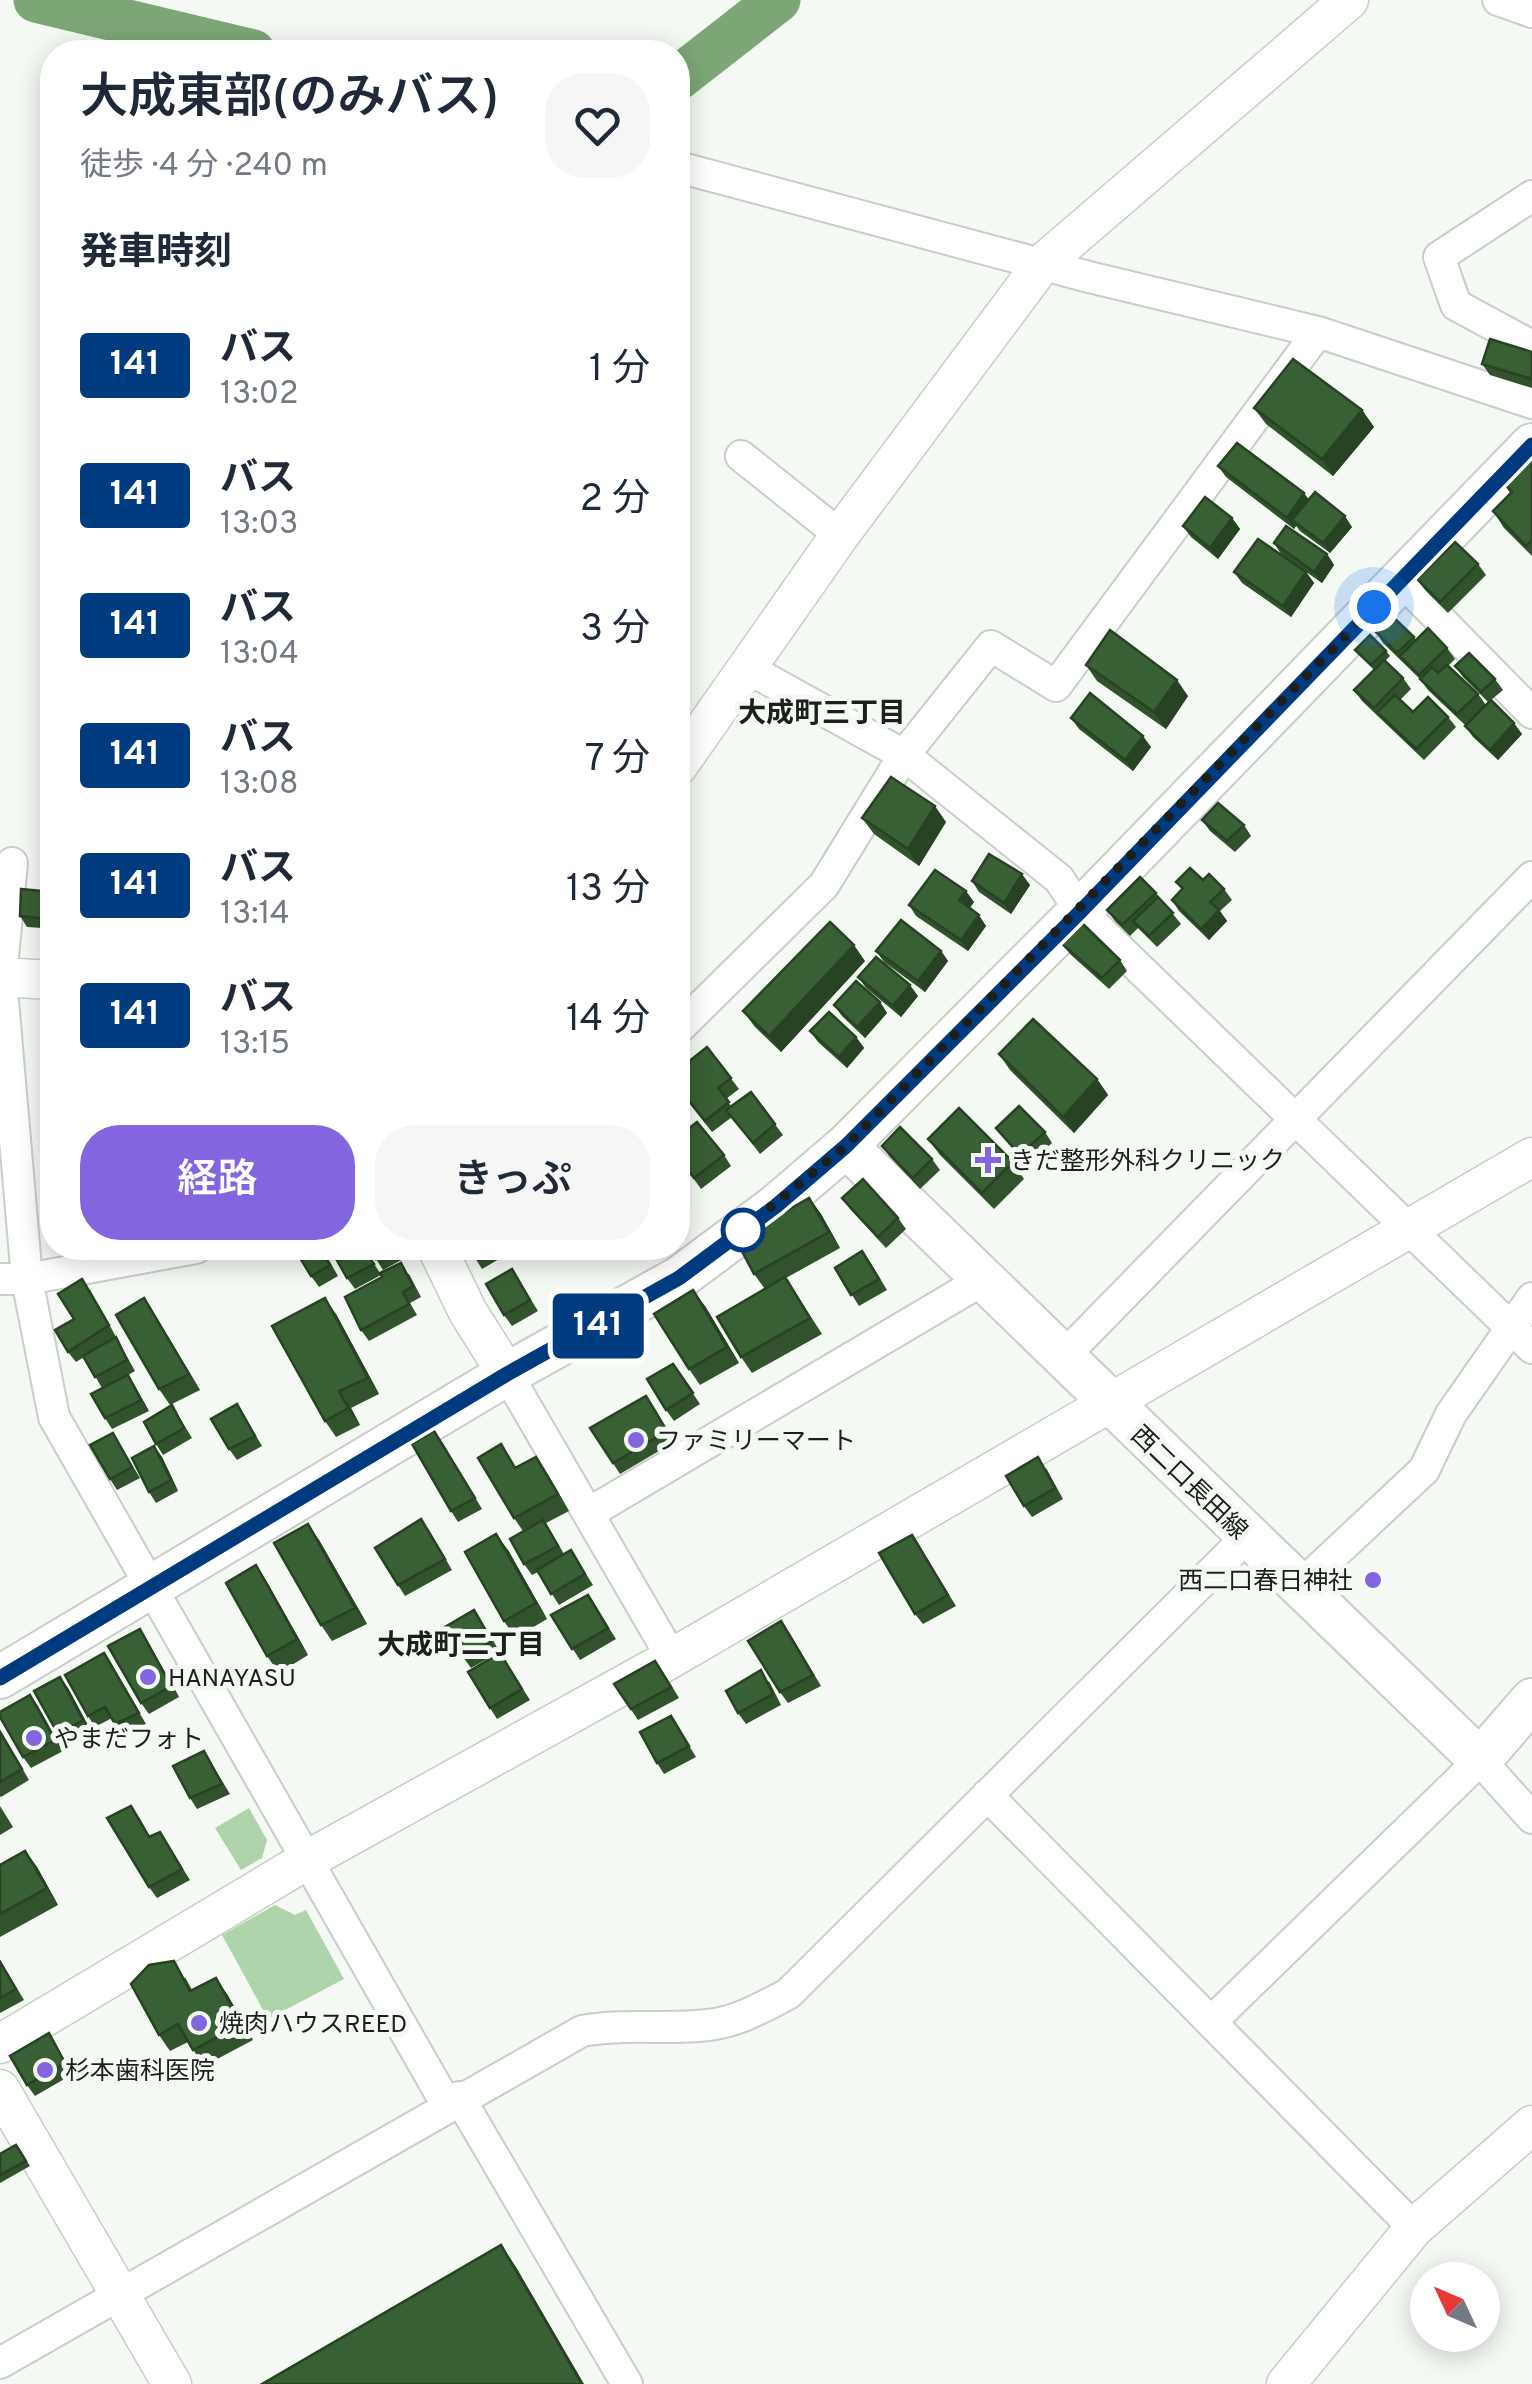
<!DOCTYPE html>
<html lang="ja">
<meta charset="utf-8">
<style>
:root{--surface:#fff;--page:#f6f6f7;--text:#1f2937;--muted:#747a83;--accent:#8365e0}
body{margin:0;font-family:Overpass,"Noto Sans JP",sans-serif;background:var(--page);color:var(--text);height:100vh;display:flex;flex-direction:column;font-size:38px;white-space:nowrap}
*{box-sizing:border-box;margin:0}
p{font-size:32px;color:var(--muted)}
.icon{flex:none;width:55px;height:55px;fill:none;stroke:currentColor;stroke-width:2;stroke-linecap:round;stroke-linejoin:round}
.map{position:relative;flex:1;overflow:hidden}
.side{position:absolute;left:40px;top:40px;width:650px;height:1220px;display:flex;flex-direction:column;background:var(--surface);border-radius:40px;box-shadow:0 5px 25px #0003}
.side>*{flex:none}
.badge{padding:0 20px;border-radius:8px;font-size:35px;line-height:65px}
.needle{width:65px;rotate:314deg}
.controls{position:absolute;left:1410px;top:2262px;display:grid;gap:20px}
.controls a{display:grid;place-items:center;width:90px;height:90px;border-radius:50%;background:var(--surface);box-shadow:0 5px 25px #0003;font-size:50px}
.you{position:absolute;width:50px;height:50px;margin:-25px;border:8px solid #fff;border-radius:50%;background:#1a73e8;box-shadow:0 0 0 15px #1a73e833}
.map>.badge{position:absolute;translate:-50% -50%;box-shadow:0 0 0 5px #fff}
h2{padding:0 40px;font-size:38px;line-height:90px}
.round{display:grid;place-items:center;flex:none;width:105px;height:105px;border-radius:40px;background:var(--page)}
.headline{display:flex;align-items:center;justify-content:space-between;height:170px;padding:0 40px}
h1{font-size:48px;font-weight:600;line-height:75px}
.primary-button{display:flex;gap:20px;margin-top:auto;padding:20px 40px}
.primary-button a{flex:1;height:115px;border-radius:40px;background:var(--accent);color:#fff;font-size:40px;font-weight:600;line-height:115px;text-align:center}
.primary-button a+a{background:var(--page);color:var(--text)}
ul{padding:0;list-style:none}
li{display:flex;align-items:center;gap:30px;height:130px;padding:0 40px}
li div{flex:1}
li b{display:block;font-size:38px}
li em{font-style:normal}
li .badge{min-width:110px;font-weight:700;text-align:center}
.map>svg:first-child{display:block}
.green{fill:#afd3aa}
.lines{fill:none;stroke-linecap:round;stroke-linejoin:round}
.river{stroke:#7da677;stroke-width:45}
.minor-casing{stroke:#c8cec8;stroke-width:34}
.tertiary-casing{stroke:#c8cec8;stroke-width:41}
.secondary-casing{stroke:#c8cec8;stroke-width:46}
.minor{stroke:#fff;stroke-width:30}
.tertiary{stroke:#fff;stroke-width:38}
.secondary{stroke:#fff;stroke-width:42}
.wall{fill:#31522d}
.shaded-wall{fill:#284224}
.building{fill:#395f34;stroke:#284224;stroke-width:2.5}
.line-casing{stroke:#fff;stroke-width:22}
.line{stroke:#003b80;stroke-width:15}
.walk{stroke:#1d1f1d;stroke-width:10;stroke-dasharray:0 18}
.poi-dot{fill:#8365e0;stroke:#f4f9f3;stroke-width:4}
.stop-dot{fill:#fff;stroke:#003b80;stroke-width:5}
.labels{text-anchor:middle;stroke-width:10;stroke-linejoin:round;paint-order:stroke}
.poi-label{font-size:25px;fill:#1d1f1d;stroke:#f4f9f3;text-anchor:start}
.street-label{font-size:25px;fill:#1d1f1d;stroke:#f4f9f3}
.neighbourhood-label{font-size:28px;font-weight:bold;fill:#1d1f1d;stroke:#f4f9f3}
</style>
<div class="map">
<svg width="1532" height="2384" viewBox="0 0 1532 2384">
<rect width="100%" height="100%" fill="#f4f9f3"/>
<path class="green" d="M249,1808l18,32 -5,18 -21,12 -26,-42z
M275,1905l20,10 11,-5 38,69 -76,40 -46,-84z"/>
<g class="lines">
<path class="river" d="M36,0l217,52
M678,78l100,-78"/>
<defs>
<path id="minor" d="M1498,0l34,12
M678,167l411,110 229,55 214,71
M1532,196l-93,61 17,48 76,41
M741,456l99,79
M1401,580l131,133
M747,668l157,87 155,124 21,32 452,437
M12,863l-11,114 26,302 27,138 393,688
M678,1029l146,-144 80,-130 87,-109 65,40 262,-354
M0,1279h27l169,-31
M1063,1357l469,-480
M507,1374l165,284
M589,1513l392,-232
M1299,1587l125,-117 27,-56 81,-116
M987,1795l427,433
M1213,2020l267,-260 52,58
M459,2097l168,287
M0,2363l582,-332c45,-8 83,-1 126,-6 29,-3 55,-18 80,-31l459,-457"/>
<path id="tertiary" d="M678,766l162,-231 202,-271 307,-264
M0,977l52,3
M437,1248l31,64 39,62
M0,2044l307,-184 365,-202 860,-501
M0,2089l172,295
M1286,2384l128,-156 118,-103"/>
<path id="secondary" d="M846,1146l634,614 52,-60
M0,1677l507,-303 172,-96 97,-72 70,-60 234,-235 452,-466"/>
</defs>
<use href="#minor" class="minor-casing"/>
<use href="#tertiary" class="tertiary-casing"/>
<use href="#secondary" class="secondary-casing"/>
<use href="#minor" class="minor"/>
<use href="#tertiary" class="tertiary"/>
<use href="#secondary" class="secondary"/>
</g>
<path class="wall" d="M1532,352v36l-42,-13 -8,-11z
M1254,408l108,2 12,17 -41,49 -67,-52z
M1532,455v101l-28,-28 -11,-17 18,-17 -9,-13z
M1218,466l91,34 43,27 -22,26 -30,-22 -4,-5 -2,3 -68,-52z
M1232,518l8,11 -22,30 -27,-22 -8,-11z
M1274,543l53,11 7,11 -12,18 -16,-11 8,11 -23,34 -49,-34 -8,-11 47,-18z
M1478,564l8,11 -38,38 -23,-23 -8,-11z
M1376,632l38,5 2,3 31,8 8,11 -7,7 30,28 8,11 -21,20 -37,-35 -8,-11 -37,-36z
M1355,650l31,1 4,5 -5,5 18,17 8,11 -11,11 13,12 35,5 8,10 -32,33 -62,-59 -8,-11 20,-20z
M1086,665l102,31 -22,33 -69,-48z
M1455,666l40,13 8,11 -12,10 31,34 -24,26 -25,-23 -8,-11 23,-24 -25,-25z
M1071,718l80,29 -18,24 -54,-42z
M862,818l84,4 -27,44 -45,-32z
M1202,820l42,5 7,11 -16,16 -25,-21z
M1203,880l21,9 8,11 -12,11 7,10 -18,19 -30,-29 -7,-11 10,-10 -6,-8z
M972,881l58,4 -19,29 -32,-22z
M52,892v45l-4,-1 -6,-8 -15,-1 -7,-11z
M1156,893l25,31 -24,23 -19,-19 -8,8 -15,-15 -8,-11z
M974,902l-4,6 16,18 -18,25 -52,-35 -7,-11z
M1062,944l58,16 7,11 -18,18 -39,-35z
M876,951h65l7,10 -23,31 -41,-30z
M865,961l-84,91 -26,-25 -12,-16z
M858,977l60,19 -17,21 -35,-29z
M880,1002l7,11 -22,25 -23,-22 -8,-11z
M810,1031l46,6 8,11 -17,20 -29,-26z
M707,1047l32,42 -13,10 5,7 20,-14 32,43 -23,19 -28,-37 -20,15 -34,-43v-19z
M999,1054l98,25 11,16 -34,38 -64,-63z
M996,1128l49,4 7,11 -24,23z
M928,1139l85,23 11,17 -30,30 -54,-54z
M882,1146l50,13 8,11 -20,19 -30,-32z
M724,1155l7,11 -30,23 -23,-32z
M809,1198l12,16 19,34 -54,30 36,56 -70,39 -11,-16 24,-68 -11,-15z
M842,1198l56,20 8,11 -20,19 -36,-39z
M322,1248l16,28 -19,11 -8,-11z
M364,1248l16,25 29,1 12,23 -11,6 7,12 -48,26 -8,-11 21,-53 -1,-2 -26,14 -8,-11z
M369,1248h47l2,3 -35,19z
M469,1248h33l4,7 -24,14z
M870,1262l17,28 -28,16 -24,-38z
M512,1269l26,42 -26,15 -8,-11z
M90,1290l45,81 -7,4 21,36 -37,18 -7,-11 -3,-30 -18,-31 -8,5 -8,-10 6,-33z
M144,1298l56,92 -30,15 -11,-16z
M705,1306l34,57 -39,22 -11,-16z
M336,1314l43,80 -28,14 9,17 -24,12 -11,-16z
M673,1364l27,40 -26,17 -8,-11z
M237,1404l25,42 -25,14 -8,-11z
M172,1405l20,33 -29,17 -7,-11z
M654,1407l20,35 -54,32 -30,-46z
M113,1433l27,45 -23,12 -7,-11z
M442,1442l40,67 -24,13 -7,-11z
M154,1446l8,11 16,34 -22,12 -7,-11z
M536,1457l33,54 -23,12 18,31 7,-4 22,35 -34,20 -21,-33 -6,3 -8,-11 -1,-33 -9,-13 2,-51z
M1046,1468l17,31 -31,18 -8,-11z
M429,1530l23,40 -47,26 -7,-11z
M912,1535l44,71 -33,18 -8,-10z
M319,1540l48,84 -35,17 -11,-16z
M508,1550l39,69 -32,19 -11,-17z
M256,1565l11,17 41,73 -29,18 -12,-17z
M588,1595l28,44 -36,21 -29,-45z
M474,1610l26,42 -29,16 -8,-11z
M140,1629l39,68 -30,17 -8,-11z
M789,1632l32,54 -33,17 -8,-11z
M104,1653l42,71 -23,11 -11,-17 -17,9 -7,-11z
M500,1653l30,47 -33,19 -7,-11z
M663,1672l16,26 -41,22 -24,-36z
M769,1681l12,24 -35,19 -8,-11z
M68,1688l23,43 -25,14 -8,-11z
M30,1695l33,56 -32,17 -8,-11z
M671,1716l25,41 -32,17 -7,-11z
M0,1730l29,50 -28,17 -1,-1z
M204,1751l26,43 -33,15 -7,-11z
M0,1806l13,21 -13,8z
M139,1817l11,20 10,-5 30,48 -33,18 -8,-11z
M25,1851l12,16 21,38 -58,32v-72z
M0,1960l24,40 -24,13z
M185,1977l7,13 35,4 26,46 -49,26 -16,-24 -18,9 -11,-16z
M49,2033l24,41 -38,22 -8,-11z
M16,2145l14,21 -30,17v-29z"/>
<path class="shaded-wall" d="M1362,410l12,17 -41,49 -11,-17z
M1304,493l8,11 -20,16 4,6 -2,3 -7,-11z
M1345,516l7,11 -22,26 -7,-10z
M1232,518l8,11 -22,30 -8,-11z
M1327,554l7,11 -12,18 -8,-11z
M1306,572l8,11 -23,34 -8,-11z
M1177,680l11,16 -22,33 -12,-17z
M1514,723l8,11 -24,26 -8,-10z
M1143,736l8,11 -18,24 -8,-11z
M935,806l11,16 -27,44 -11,-17z
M1022,874l8,11 -19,29 -7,-11z
M966,891l8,11 -7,9 -8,-11z
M1219,910l8,11 -18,19 -8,-11z
M979,915l7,11 -18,25 -7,-11z
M854,945l11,16 -84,91 -12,-16z
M941,951l7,10 -23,31 -7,-11z
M910,985l8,11 -17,21 -8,-11z
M880,1002l7,11 -22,25 -8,-11z
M856,1037l8,11 -17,20 -8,-11z
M1097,1079l11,16 -34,38 -11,-16z
M809,1198l12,16 19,34 -11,-16z
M693,1290l12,16 34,57 -12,-16z
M144,1298l11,17 45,75 -11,-16z
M325,1298l11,16 43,80 -11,-16z
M128,1375l7,11 14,25 -8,-11z
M339,1391l12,17 9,17 -12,-17z
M154,1446l8,11 16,34 -7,-11z
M536,1457l11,16 22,38 -11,-17z
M308,1524l11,16 48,84 -12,-16z
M496,1534l12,16 39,69 -11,-16z
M256,1565l11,17 41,73 -11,-16z
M140,1629l7,11 32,57 -8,-11z
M60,1677l8,11 23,43 -8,-11z
M30,1695l8,11 25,45 -8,-11z
M25,1851l12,16 21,38 -11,-17z
M216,1978l11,16 26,46 -12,-16z
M501,2245l15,22 68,117h-2z"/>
<path class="building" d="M1490,339l42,13v27l-50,-15z
M1293,359l69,51 -40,49 -68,-51z
M1237,443l67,50 -17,25 -69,-52z
M1530,453l2,2v86l-6,5 -33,-35 19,-19 -10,-11z
M1315,492l30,24 -22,27 -31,-23z
M1205,497l27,21 -22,30 -27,-22z
M1286,526l41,28 -13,18 -40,-29z
M1258,539l48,33 -23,34 -49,-34z
M1455,542l23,22 -38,38 -23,-23z
M1392,616l22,21 -17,16 -21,-21z
M1428,628l19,20 -28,27 -19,-19z
M1110,630l67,50 -23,32 -68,-47z
M1370,635l16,16 -15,14 -16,-15z
M1469,653l26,26 -14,13 -26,-26z
M1384,660l19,18 -29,30 -20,-18z
M1447,665l31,29 -21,20 -37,-35 12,-12 6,6z
M1090,693l53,43 -18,24 -54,-42z
M1395,695l18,17 15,-15 20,20 -32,32 -39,-37z
M1491,700l23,23 -24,27 -25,-24z
M891,777l44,29 -27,43 -46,-31z
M1218,803l26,22 -17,16 -25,-21z
M989,854l33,20 -18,29 -32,-22z
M1190,868l13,12 6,-6 15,15 -14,13 9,8 -18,19 -29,-29 11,-12 -7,-6z
M935,870l31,21 -7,9 20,15 -18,25 -52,-35z
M1140,877l16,16 -34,32 -15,-15z
M21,889l31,3v34l-12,-1 1,-7 -21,-2z
M1158,897l15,16 -24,23 -16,-15z
M901,920l40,31 -23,30 -42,-30z
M830,922l24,23 -85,91 -26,-25z
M1082,923l38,37 -18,18 -40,-34z
M876,957l34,28 -17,21 -35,-29z
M856,981l24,21 -23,25 -23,-22z
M829,1012l27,25 -17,20 -29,-26z
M1033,1019l64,60 -34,38 -64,-63z
M707,1047l24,31 -13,10 11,14 -24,19 -27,-34v-17z
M751,1092l24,32 -22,19 -27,-33z
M1019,1106l26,26 -25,23 -24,-27z
M959,1108l54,54 -31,31 -54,-54z
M697,1122l27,33 -30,23 -16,-22v-19z
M900,1127l32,32 -19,19 -31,-32z
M863,1179l35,39 -20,19 -36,-39z
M809,1198l20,34 -75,42 -18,-34z
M294,1248h26l10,17 -19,11z
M330,1248h33l11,16 -27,14z
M369,1248h27l-20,11z
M469,1248h23l-18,10z
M862,1251l17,28 -28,16 -16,-27z
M401,1263l12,23 -10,6 6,12 -48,26 -16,-33 37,-20 -2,-4z
M512,1269l18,31 -26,15 -18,-31z
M785,1277l25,41 -69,39 -24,-40z
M82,1279l27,46 -41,27 -13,-22 19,-11 -16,-25z
M693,1290l34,57 -38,22 -35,-55z
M144,1298l45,76 -30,15 -43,-74z
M325,1298l43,80 -29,13 9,17 -23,13 -53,-95z
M116,1337l11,23 -32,17 -12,-21z
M673,1364l20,29 -27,17 -19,-31z
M128,1375l13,25 -36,18 -14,-24z
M646,1396l21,35 -54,32 -23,-35z
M237,1404l18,32 -26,13 -18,-30z
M172,1405l12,23 -28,16 -12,-22z
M434,1431l41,67 -24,13 -39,-67z
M113,1433l19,34 -22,12 -20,-34z
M501,1444l14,24 21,-11 22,37 -44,24 -36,-60z
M154,1446l17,34 -22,12 -17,-34z
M1038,1457l17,31 -31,18 -18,-30z
M421,1519l24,40 -47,26 -23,-37z
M543,1520l15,26 -34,18 -14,-25z
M308,1524l47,84 -34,17 -47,-82z
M496,1534l40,69 -32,18 -39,-69z
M912,1535l36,60 -33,19 -36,-61z
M571,1550l14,24 -34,20 -14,-24z
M256,1565l41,74 -30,17 -41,-73z
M588,1595l20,33 -36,21 -21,-34z
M474,1610l18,31 -29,16 -18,-30z
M781,1621l32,54 -33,17 -32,-51z
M140,1629l31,57 -30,17 -33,-57z
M104,1653l35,60 -24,11 -10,-17 -17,9 -23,-41z
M500,1653l22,36 -32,19 -22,-36z
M655,1661l16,26 -40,22 -17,-25z
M761,1670l12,24 -35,19 -12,-22z
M60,1677l23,43 -25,14 -24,-43z
M30,1695l25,45 -32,17 -23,-40v-5z
M671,1716l18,30 -32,17 -17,-31z
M0,1732l22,37 -22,13z
M204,1751l18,33 -32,14 -17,-32z
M131,1806l18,31 11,-5 22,37 -33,18 -42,-69z
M25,1851l22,37 -47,26v-49z
M174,1961l16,30 26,-13 25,46 -48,26 -15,-26 -19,11 -28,-51 18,-19z
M0,1962l16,27 -16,9z
M49,2033l16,30 -38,22 -17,-29z
M16,2145l10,16 -26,14v-21z
M501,2245l81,139h-320z"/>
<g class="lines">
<defs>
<path id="line" d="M0,1678l507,-304 172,-96 97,-72 70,-60 234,-234 452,-467"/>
</defs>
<use href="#line" class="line-casing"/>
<use href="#line" class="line"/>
<path class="walk" d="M743,1230l103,-84 528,-539"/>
</g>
<g class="poi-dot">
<path d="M983 1145h10v10h10v10h-10v10h-10v-10h-10v-10h10z"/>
<circle cx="636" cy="1440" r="10"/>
<circle cx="1373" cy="1580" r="10"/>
<circle cx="148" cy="1677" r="10"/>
<circle cx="34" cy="1738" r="10"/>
<circle cx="199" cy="2023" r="10"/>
<circle cx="45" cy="2070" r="10"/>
</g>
<circle class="stop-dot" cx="743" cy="1230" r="20"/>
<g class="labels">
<g class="poi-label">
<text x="1010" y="1169">きだ整形外科クリニック</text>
<text x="656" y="1449">ファミリーマート</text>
<text x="1353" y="1589" text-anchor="end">西二口春日神社</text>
<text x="168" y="1686">HANAYASU</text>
<text x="54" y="1747">やまだフォト</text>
<text x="219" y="2032">焼肉ハウスREED</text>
<text x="65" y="2079">杉本歯科医院</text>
</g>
<g class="street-label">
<text transform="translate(1190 1482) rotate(44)" y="9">西二口長田線</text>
</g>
<g class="neighbourhood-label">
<text x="822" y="722">大成町三丁目</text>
<text x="461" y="1654">大成町二丁目</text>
</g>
</g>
</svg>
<div class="controls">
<a><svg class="needle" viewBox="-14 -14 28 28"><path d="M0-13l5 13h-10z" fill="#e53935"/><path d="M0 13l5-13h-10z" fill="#747a83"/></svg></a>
</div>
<div class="you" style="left:1374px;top:607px"></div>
<b class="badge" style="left:598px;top:1326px;background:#003b80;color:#fff">141</b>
<section class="side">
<div class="headline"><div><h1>大成東部(のみバス)</h1><p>徒歩 · 4 分 · 240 m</p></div><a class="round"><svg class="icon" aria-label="heart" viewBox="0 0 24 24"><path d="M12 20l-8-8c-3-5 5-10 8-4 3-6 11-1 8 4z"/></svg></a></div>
<h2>発車時刻</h2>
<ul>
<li><span class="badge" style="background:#003b80;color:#fff">141</span><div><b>バス</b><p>13:02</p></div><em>1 分</em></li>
<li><span class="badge" style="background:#003b80;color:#fff">141</span><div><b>バス</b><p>13:03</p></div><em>2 分</em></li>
<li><span class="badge" style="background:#003b80;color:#fff">141</span><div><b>バス</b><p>13:04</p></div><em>3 分</em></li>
<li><span class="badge" style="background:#003b80;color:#fff">141</span><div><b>バス</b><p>13:08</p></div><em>7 分</em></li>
<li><span class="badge" style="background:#003b80;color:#fff">141</span><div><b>バス</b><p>13:14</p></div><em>13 分</em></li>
<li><span class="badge" style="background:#003b80;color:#fff">141</span><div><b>バス</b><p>13:15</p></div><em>14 分</em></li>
</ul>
<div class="primary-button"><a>経路</a><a>きっぷ</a></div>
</section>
</div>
